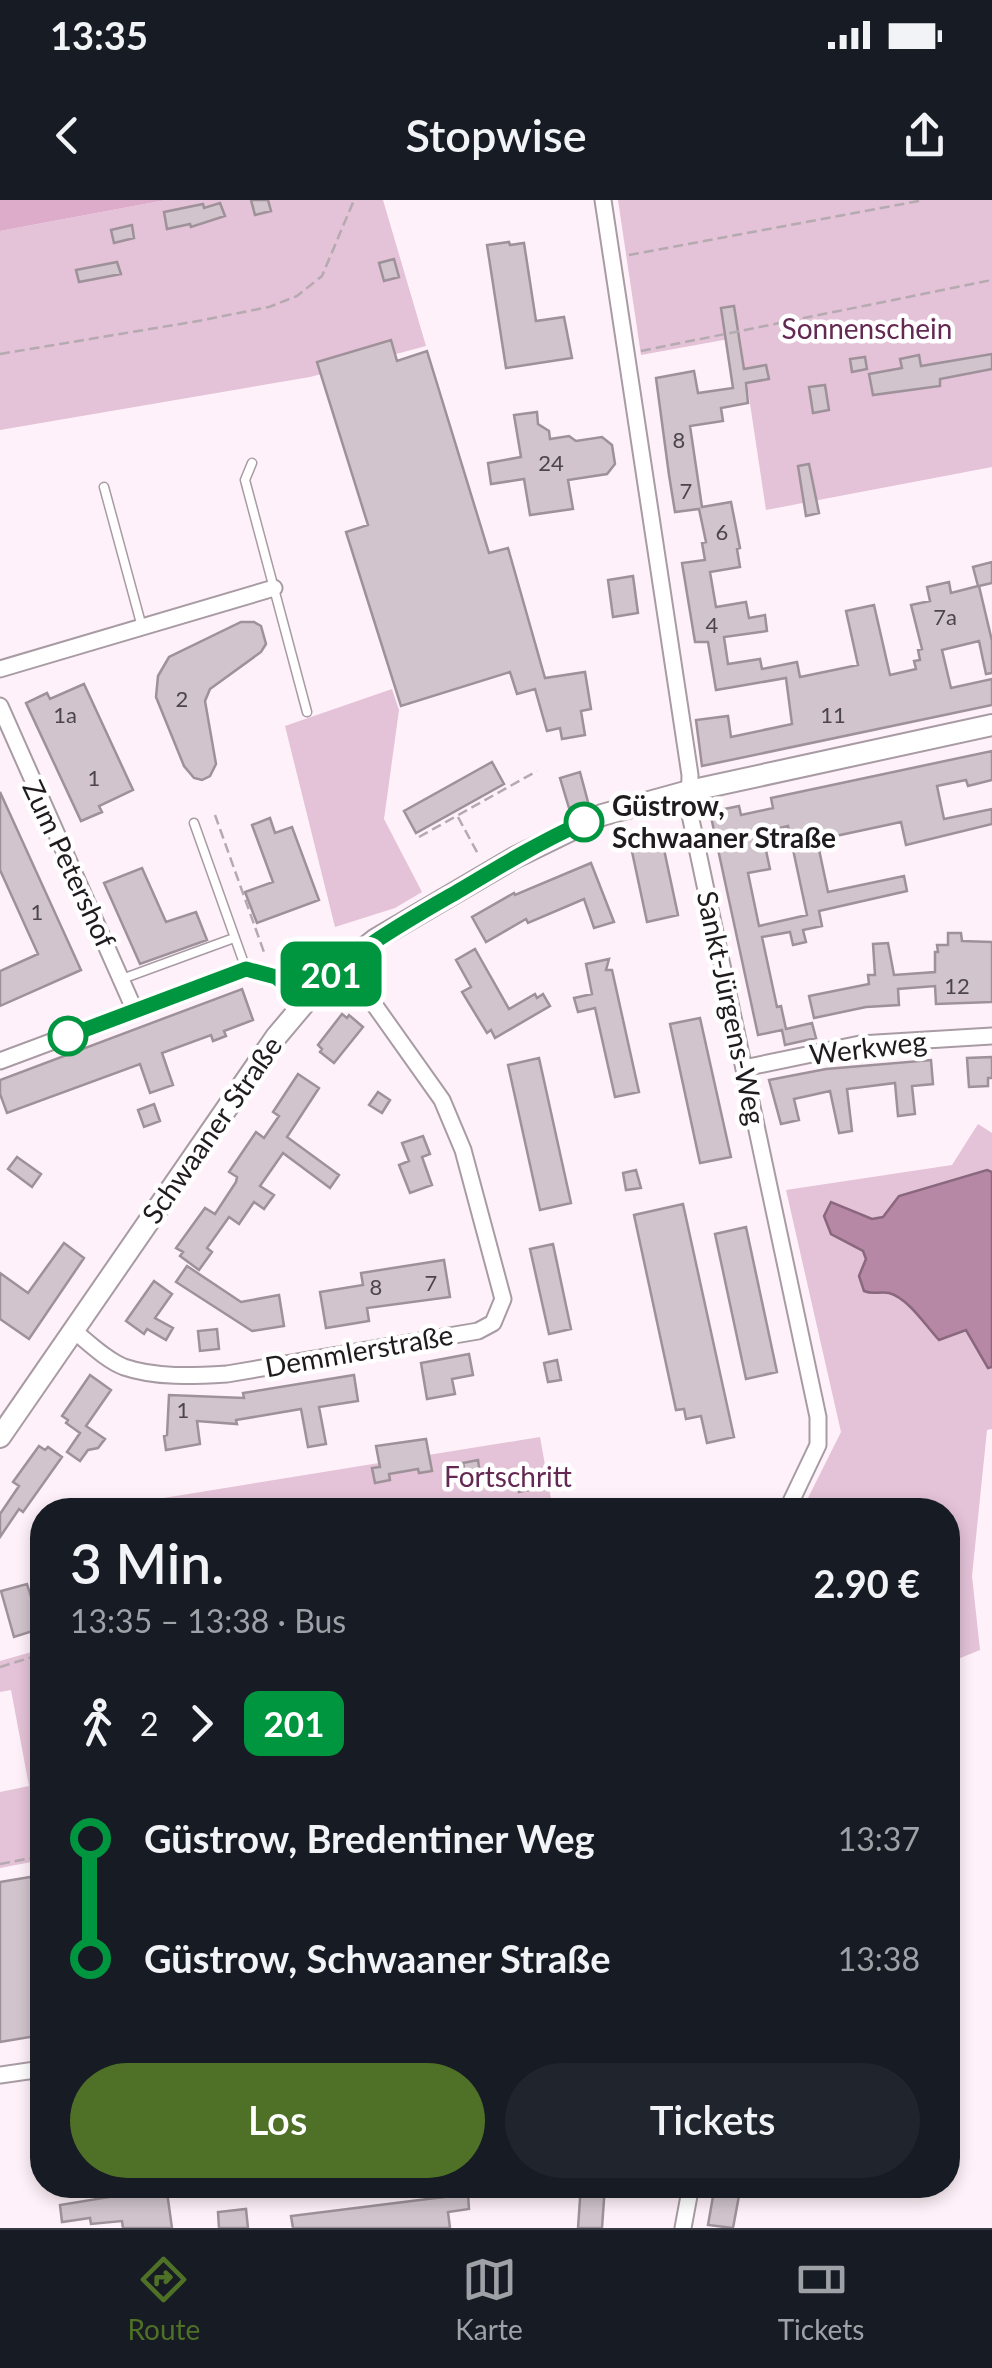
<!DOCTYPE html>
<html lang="de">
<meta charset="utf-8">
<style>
:root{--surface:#171b24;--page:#20242c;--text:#f1f3f6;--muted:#9ea1a6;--line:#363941;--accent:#4e7027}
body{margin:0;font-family:Lato,sans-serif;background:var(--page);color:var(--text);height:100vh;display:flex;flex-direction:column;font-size:38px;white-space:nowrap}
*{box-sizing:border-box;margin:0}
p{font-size:32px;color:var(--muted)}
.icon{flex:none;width:55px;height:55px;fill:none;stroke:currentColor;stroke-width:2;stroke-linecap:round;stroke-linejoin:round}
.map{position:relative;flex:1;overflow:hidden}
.details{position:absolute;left:30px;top:1298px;width:930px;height:700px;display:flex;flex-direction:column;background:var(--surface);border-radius:40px;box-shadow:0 5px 15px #0003}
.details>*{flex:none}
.badge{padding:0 20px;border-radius:15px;font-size:35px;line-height:65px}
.map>.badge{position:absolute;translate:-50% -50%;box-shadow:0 0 0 5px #fff}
.legs{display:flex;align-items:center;gap:15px;height:110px;padding:0 40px;font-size:32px}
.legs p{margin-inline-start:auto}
.overview{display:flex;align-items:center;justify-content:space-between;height:170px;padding:0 40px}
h1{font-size:55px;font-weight:600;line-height:75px}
.primary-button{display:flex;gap:20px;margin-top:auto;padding:20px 40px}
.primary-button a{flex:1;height:115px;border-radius:60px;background:var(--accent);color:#fff;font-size:40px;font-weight:600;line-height:115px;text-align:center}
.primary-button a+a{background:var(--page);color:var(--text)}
ul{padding:0 40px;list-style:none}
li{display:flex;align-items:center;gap:35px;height:120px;font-size:38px}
li i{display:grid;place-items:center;width:15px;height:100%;margin:0 12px;background:currentColor}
li i::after{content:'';width:25px;height:25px;margin:-12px;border:8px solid;border-radius:50%;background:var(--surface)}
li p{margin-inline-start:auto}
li:first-child i{background:linear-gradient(#0000 50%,currentColor 0)}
li:last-child i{background:linear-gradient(currentColor 50%,#0000 0)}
.status{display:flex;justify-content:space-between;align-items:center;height:70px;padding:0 50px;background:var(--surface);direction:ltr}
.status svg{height:28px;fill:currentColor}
header{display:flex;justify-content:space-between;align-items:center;height:130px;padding:0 40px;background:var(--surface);font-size:45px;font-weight:600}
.tabs{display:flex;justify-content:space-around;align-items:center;height:140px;border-top:2px solid var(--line);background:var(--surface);font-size:28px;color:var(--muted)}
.tabs a{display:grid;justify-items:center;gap:5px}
.tabs .current{color:var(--accent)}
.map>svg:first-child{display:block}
.green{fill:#e4c2d7}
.forest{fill:#ddaccb}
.water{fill:#b788a6;stroke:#89677d;stroke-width:2.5}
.building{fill:#d1c4cc;stroke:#9e9199;stroke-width:2.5;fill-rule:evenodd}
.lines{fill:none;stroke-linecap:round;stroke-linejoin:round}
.service-casing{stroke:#a89ba3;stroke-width:11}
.minor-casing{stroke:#a89ba3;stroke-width:19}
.secondary-casing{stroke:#a89ba3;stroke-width:24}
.path{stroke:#b4aab0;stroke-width:2.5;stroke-dasharray:10 5;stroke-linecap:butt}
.service{stroke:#fff;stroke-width:8}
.minor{stroke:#fff;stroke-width:15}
.secondary{stroke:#fff;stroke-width:20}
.line-1-casing{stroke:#fff;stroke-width:22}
.line-1{stroke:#009640;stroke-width:15}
.stop-1-dot{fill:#fff;stroke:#009640;stroke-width:5}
.labels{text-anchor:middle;stroke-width:9;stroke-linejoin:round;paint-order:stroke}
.number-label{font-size:22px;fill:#4c454a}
.park-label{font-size:28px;fill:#642953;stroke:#fff}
.stop-label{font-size:28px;font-weight:bold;fill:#1f1b1e;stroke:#fff;text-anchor:start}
.street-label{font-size:28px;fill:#1f1b1e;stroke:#fff}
</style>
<div class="status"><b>13:35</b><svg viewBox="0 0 49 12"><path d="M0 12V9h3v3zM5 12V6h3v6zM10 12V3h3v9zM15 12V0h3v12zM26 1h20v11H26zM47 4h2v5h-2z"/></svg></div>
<header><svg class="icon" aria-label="back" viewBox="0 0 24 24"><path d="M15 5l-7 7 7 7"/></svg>Stopwise<svg class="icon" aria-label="share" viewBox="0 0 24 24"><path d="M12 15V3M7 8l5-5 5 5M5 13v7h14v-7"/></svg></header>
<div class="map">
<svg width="992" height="2028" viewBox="0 0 992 2028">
<rect width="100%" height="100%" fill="#fff1f9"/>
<path class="green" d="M166,0h217l43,146 -116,31 -310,53v-199z
M618,0h374v267l-226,43 -26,-173 -99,18z
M392,489l7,21 -15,109 38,73 -27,16 -60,19 -50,-201z
M978,924l14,9v296l-5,1 -15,146 8,74 -32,13v-153h-146l39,-78 -55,-242 166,-25z
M540,1237l13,73h-444l-1,-3z
M42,1449v211l-42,8v-76l29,-6 -18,-96 -11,2v-31z"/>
<path class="forest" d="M0,0h166l-166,31z"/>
<path class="water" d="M987,970l5,2v195l-4,1 -22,-38 -27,10c-13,-14 -31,-42 -50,-47 -9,-2 -16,2 -25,-2l-5,-15 7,-17 -3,-8 -32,-17 -7,-18 7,-14 41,17 11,-2 16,-21z"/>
<path class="building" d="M251,0h17l3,11 -16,4z
M220,3l5,13 -34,11 -1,-3 -23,5 -3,-17 39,-8 1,4z
M132,25l2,13 -20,5 -3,-13z
M509,42l1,3 14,-2 12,78 28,-4 8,41 -66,10 -19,-123z
M394,59l5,18 -15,4 -5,-18z
M117,62l4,12 -42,8 -3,-12z
M734,106l10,63 22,-4 3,14 -23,4 2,20 -27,5 2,13 -33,5 12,81 29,-5 9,46 -3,1 3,18 -30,5 6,35 30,-5 3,16 16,-3 2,16 -43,6 4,27 32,-5 2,10 35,-7 3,15 58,-12 -12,-54 28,-6 16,70 26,-6 -2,-8 6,-1 -2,-10 4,-1 -11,-44 19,-4 -3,-14 22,-5 2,11 27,-7 -5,-19 19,-5v21l-13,3 13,55v32l-6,1 -7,-33 -37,9 9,38 41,-9v26l-290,61 -6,-46 32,-4 3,21 61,-13 -6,-46 -70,12 -8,-48h-13l-13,-79 23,-3 -3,-17 4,-1 -7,-33 -24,3 -6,-37 -13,-97 38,-7 4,22 35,-5 -12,-80z
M391,140l6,21 30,-10 62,202 19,-5 37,130 40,-6 6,37 -10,2 4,24 -23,4 -2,-11 -13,3 -12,-42 -18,5 -7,-22 -109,34 -55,-174 22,-7 -51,-163z
M992,154v15l-52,10v7l-67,9 -4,-21 33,-6 -2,-9 19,-4 2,11z
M865,157l2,12 -15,3 -2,-13z
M825,185l4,25 -16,3 -4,-26z
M537,212l1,12 11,7 1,8 19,-3 7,5 26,-4 10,8 3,19 -8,10 -39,6 5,29 -43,6 -6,-36 -33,5 -3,-21 33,-6 -7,-42z
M809,264l10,49 -13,3 -8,-50z
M633,376l5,37 -25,4 -5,-37z
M241,422h13l7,4 5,18 -5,8 -51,37 -5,12 11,63 -6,12 -8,4 -8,-2 -10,-12 -28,-69 2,-21 11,-19z
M84,484l49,106 -34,16 3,6 -21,9 -55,-118 21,-10 3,6z
M992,551v29l-24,6 -2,-6 -29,6 7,33 48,-10v15l-86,21 -5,-23 -84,18 11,52 76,-16 3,15 -88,20 3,15 -19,4 3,12 -13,3 -3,-13 -28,5 15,70 4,-1 5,23 26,-6 4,15 -31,7 -3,-15 -24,5 -48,-223 29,-6 2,9 32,-7 -2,-10zM788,626l19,89 -48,11 -11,-53 22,-4 -8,-37z
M492,562l12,22 -88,49 -12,-22z
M580,572l8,30 -19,6 -9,-30z
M0,592l81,178 -81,36v-35l38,-17 -38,-84z
M270,618l5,15 17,-6 27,73 -62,23 -12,-31 28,-10 -21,-57z
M662,640l16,75 -31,7 -16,-75z
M591,663l23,59 -20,6 -10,-29 -56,24 -2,-4 -40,23 -14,-25 42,-24 1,2z
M142,668l24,54 30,-10 11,28 -67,24 -36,-81z
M948,733h13l1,8 30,1v60l-56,2 -1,-18 -37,3 1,16 -33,2 -52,11 -5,-22 60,-12 -1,-9h7l-2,-31 15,-1 6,32 41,-3v-20h3l-1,-7h11z
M475,749l34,60 26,-15 2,4 6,-4 7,12 -55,32 -4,-8 -4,3 -25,-41 9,-5 -15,-27z
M609,759l-3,11h6l27,122 -24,5 -20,-89 -17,4 -4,-14 18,-4 -6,-30z
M242,789l11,31 -29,11 2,5 -13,5 -2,-6 -49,18 11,32 -23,8 -10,-29 -133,49 -7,-19v-14z
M342,814l5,4 2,-3 14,12 -29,36 -14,-11 2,-3 -4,-4z
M700,818l31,139 -31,6 -30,-139z
M992,857v21h-4v8l-19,1 -2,-29z
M539,858l32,145 -31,7 -32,-145z
M931,860l2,24 -21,2 3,28 -17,2 -3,-33 -48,6 5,42 -13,2 -9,-42 -36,8 5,21 -18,4 -12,-44 57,-11z
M298,874l21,14 -32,49 52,38 -9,13 -47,-35 -23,33 14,9 -10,14 -10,-7 -15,22 -10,-7 -22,31 5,4 -13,18 -19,-14 3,-4 -7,-4 29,-40 10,6 21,-32 1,-5 -8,-5 27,-40 8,6 15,-22 -6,-4z
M378,892l12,8 -8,13 -13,-8z
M154,904l6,17 -16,6 -6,-17z
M423,936l7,18 -8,3 10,28 -22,8 -11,-28 10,-4 -7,-18z
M17,957l24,17 -9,13 -24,-18z
M636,970l5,18 -15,2 -3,-17z
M683,1004l51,233 -27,6 -6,-27 -15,3 -2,-10 -8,1 -42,-195z
M746,1027l31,145 -31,7 -31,-145z
M64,1043l20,15 -55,81 -29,-20v-46l28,20z
M553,1044l18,85 -22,5 -19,-85z
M444,1060l6,37 -83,11 2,13 -43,7 -6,-36 43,-7 -2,-12z
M187,1066l54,36 38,-7 5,31 -32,5 -76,-49z
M154,1081l18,13 -17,24 18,10 -7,12 -19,-11 -3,5 -18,-13z
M217,1129l2,20 -19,2 -2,-20z
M469,1154l4,21 -21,4 3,15 -28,5 -6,-36z
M557,1160l4,20 -13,2 -4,-19z
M90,1175l21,15 -25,36 19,13 -7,9 -10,2 -8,11 -13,-9 13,-19 -14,-10 2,-3 -6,-4z
M354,1175l4,26 -39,6 7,37 -18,3 -7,-38 -65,11 1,4 -40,-3 3,23 -34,6 -2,-14 3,-1 2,-40 75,3 -1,-5z
M426,1239l6,32 -13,2 -1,-4 -29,5 1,6 -15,3 -3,-15 8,-1 -4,-21z
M39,1246l6,4 3,-3 14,10 -39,55 -4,-3 -19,28v-23l19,-28 -6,-4z
M478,1260l2,14 -14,2 -3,-13z
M543,1270l4,16 -28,6 -3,-17z
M27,1384l5,16 10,-3v31l-28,9 -13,-46z
M42,1675v160l-42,7v-160z
M142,1985h24l6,43h-49l-1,-7 -31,3 -1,-6 -28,4 -2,-17 49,-8 -1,-6z
M581,1985h24l-3,43h-24z
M715,1985h26l-8,43 -25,-3z
M468,1994l1,15 -21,3 2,16h-157l-2,-12z
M246,2009l2,19h-29l-1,-16z"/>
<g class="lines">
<defs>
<path id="service" d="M252,263l-7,17 62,232
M104,287l38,140
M194,623l52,146
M122,779l112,-41"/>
<path id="minor" d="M603,0l87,575 -1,35 129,607v28l-31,65
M0,469l274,-81
M0,506l135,305
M0,861l246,-92 30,8 29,24
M744,868l116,-24 132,-8
M73,1130c15,12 33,30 51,37 32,11 69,9 103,7l251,-43 15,-8 10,-24 -40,-149 -21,-50 -98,-138
M0,1875l42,-6
M683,2028l8,-43"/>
<path id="secondary" d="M0,1237l276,-400 48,-57 52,-41 138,-81 88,-43 87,-24 303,-66"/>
</defs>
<use href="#service" class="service-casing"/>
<use href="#minor" class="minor-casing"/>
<use href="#secondary" class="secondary-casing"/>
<path class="path" d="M629,55l295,-55
M641,151l351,-71
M0,154l198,-33 71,-14 28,-11 25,-20 32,-76
M215,615l50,140
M458,617l20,37
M419,637l118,-66
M0,1467l42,-13
M0,1664l42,-8"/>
<use href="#service" class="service"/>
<use href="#minor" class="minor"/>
<use href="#secondary" class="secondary"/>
</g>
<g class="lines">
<defs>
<path id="line-1" d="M68,836l178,-67 30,8 29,23c45,-48 100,-78 157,-111 40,-24 80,-48 122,-67"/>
</defs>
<use href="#line-1" class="line-1-casing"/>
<use href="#line-1" class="line-1"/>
</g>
<g class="stop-1-dot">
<circle cx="584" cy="622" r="18"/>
<circle cx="68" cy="836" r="18"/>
</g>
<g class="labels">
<g class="number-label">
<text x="679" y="248">8</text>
<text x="551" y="271">24</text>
<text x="686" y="299">7</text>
<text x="722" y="340">6</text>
<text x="945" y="425">7a</text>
<text x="712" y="433">4</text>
<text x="182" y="507">2</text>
<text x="65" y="523">1a</text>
<text x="833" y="523">11</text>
<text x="94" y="586">1</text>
<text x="37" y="720">1</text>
<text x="957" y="794">12</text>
<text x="431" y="1091">7</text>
<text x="376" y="1095">8</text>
<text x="183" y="1218">1</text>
</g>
<g class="park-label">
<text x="867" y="139">Sonnenschein</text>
<text x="508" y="1287">Fortschritt</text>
</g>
<g class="stop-label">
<text x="612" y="616">Güstrow,<tspan x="612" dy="32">Schwaaner Straße</tspan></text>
</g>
<g class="street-label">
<text transform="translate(69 664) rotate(65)" y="10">Zum Petershof</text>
<text transform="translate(731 808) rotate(78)" y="10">Sankt-Jürgens-Weg</text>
<text transform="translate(868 848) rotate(-7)" y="10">Werkweg</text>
<text transform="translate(212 930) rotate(-55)" y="10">Schwaaner Straße</text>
<text transform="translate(359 1151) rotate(-10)" y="10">Demmlerstraße</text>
</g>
</g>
</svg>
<b class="badge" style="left:331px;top:774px;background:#009640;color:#fff">201</b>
<section class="details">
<div class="overview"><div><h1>3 Min.</h1><p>13:35 – 13:38 · Bus</p></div><b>2.90 €</b></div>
<div class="legs"><svg class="icon" aria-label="walk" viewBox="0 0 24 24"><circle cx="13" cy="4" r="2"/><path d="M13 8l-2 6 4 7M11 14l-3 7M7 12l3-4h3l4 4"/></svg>2<svg class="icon" aria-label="forward" viewBox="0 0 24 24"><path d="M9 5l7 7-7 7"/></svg><b class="badge" style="background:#009640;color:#fff">201</b></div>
<ul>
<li><i style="color:#009640"></i><b>Güstrow, Bredentiner Weg</b><p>13:37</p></li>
<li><i style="color:#009640"></i><b>Güstrow, Schwaaner Straße</b><p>13:38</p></li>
</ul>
<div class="primary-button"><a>Los</a><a>Tickets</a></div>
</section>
</div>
<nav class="tabs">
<a class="current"><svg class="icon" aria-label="directions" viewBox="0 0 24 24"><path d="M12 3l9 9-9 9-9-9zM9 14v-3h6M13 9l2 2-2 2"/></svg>Route</a>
<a><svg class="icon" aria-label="map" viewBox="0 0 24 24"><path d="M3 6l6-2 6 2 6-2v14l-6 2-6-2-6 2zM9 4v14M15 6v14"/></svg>Karte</a>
<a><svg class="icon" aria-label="tickets" viewBox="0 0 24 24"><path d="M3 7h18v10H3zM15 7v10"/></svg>Tickets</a>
</nav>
